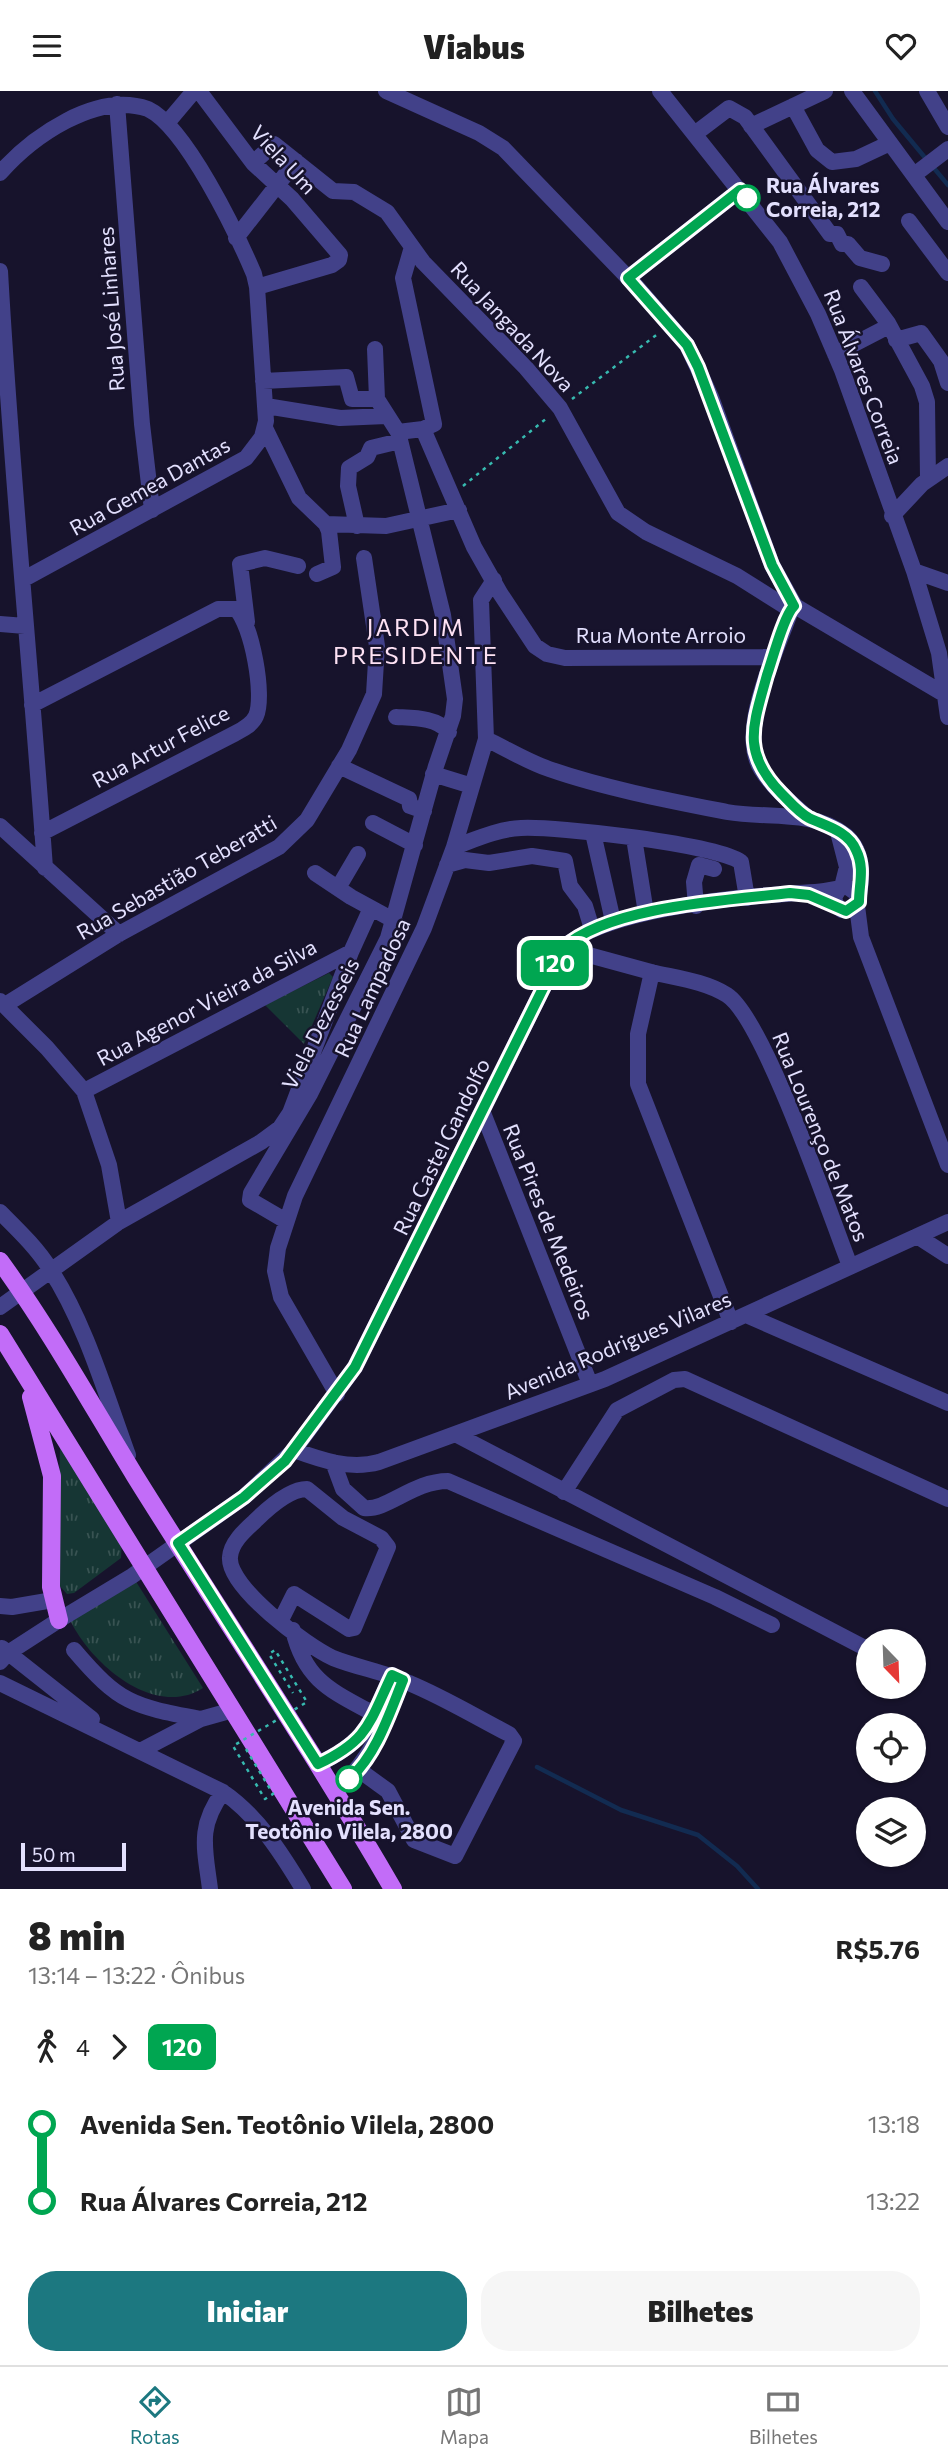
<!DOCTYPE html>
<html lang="pt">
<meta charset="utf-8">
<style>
:root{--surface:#fff;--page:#f6f6f6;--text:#222;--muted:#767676;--line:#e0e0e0;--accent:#1c7880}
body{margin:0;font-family:Commissioner,sans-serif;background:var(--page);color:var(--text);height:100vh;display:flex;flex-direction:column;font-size:26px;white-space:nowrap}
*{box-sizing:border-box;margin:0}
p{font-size:23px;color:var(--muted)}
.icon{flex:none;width:38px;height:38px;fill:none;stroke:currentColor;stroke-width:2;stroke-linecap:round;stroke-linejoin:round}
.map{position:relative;height:1798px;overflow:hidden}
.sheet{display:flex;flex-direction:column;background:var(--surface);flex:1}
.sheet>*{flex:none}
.badge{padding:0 14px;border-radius:10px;font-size:24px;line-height:46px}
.needle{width:46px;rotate:157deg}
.fabs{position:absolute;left:856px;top:1538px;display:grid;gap:14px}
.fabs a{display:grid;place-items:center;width:70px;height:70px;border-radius:50%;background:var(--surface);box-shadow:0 2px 5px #0004;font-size:35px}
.scale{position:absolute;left:21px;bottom:18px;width:105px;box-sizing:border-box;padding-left:7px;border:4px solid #e3e0fe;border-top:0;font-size:19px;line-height:24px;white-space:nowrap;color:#e3e0fe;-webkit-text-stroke:5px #17132c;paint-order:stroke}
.map>.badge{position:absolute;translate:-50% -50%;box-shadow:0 0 0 4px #fff}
.legs{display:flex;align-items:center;gap:10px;height:77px;padding:0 28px;font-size:23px}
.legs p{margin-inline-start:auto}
.headline{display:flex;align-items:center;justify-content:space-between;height:119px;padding:0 28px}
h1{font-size:38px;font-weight:800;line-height:52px}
.cta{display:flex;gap:14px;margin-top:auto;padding:14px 28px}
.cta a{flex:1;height:80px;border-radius:28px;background:var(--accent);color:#fff;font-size:28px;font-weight:800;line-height:80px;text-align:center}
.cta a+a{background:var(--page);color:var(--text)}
ul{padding:0 28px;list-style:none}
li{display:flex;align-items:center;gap:24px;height:77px;font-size:26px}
li i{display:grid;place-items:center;width:10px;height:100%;margin:0 9px;background:currentColor}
li i::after{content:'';width:18px;height:18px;margin:-9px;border:5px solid;border-radius:50%;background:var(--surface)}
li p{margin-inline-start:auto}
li:first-child i{background:linear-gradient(#0000 50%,currentColor 0)}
li:last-child i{background:linear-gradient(currentColor 50%,#0000 0)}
header{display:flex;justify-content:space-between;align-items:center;height:91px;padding:0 28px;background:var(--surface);font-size:32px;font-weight:800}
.menu{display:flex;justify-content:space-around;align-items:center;height:98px;border-top:2px solid var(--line);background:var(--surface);font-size:19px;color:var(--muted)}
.menu a{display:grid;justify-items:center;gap:4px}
.menu .active{color:var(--accent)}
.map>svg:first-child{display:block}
.park{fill:url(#park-tufts)}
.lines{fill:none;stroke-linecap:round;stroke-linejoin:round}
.stream{stroke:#122b51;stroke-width:4.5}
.path{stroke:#37bab0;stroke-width:2.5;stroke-dasharray:3.5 5;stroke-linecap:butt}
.minor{stroke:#424189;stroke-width:16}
.major{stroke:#c26cf8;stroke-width:18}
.path-bridge{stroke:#37bab0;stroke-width:2.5;stroke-dasharray:3.5 5;stroke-linecap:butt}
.line-1-casing{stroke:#fff;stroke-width:16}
.line-1{stroke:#00a651;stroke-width:10}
.stop-1-dot{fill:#fff;stroke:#00a651;stroke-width:3.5}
.labels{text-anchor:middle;stroke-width:5;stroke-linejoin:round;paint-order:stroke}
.street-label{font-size:21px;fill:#e3e0fe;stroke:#17132c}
.stop-label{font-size:21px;font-weight:bold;fill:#e3e0fe;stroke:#17132c;text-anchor:start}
.quarter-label{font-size:24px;letter-spacing:2px;fill:#fee2f4;stroke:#17132c}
</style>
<header><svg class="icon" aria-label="menu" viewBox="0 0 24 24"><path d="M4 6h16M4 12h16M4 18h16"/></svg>Viabus<svg class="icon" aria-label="heart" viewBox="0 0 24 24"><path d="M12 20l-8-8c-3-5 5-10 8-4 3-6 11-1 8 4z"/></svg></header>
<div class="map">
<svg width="948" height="1798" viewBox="0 0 948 1798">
<defs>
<pattern id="park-tufts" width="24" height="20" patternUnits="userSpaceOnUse" patternTransform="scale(1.75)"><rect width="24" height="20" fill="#163634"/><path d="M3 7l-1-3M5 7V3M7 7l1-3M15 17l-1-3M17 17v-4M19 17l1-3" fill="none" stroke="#385352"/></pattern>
</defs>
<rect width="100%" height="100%" fill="#17132c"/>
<path class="park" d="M329,882l4,4 -29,67 -39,-39z
M60,1357l5,3 57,86 -1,21 -47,35 -7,1 -10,-11z
M135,1489l68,108c-48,31 -112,-24 -133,-68z"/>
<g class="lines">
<path class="stream" d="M875,0l18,28 34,41
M933,76l15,18
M537,1676l84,43 77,25 39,31 21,23"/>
<path class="path" d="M572,308l87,-66
M463,395l84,-68"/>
<path class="minor" d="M199,0l54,72 39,36 48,56 -1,5 -7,5 -75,22
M386,0l93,42 24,15 133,138 51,59 24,52 61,168 23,41
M660,0l120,151 38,72 24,56 72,201 25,82 9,64
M852,0l96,131
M927,0l21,36
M117,13l25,320 10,86
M793,15l24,44 15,12 24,-3 34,-16
M167,32l27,-32
M751,35l74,-35
M696,42l33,-25 16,9 85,117h7l5,10h6l12,14 22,6
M253,72l21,-19 59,47 21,1 33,20 36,50 103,106 34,40 58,105 28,19 91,44 54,34 4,-4 149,88
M0,82c32,-36 96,-82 148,-64 38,18 89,125 106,165l3,13 9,134 -4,16 -16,21 -222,121
M914,84l34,-26
M909,130l39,52
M236,147l60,-77
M412,156l-9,31 31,146 -11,5
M0,180c11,199 31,398 45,597
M628,187l112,-88
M861,196l27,36 34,63 5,16 1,77
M896,249l25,-7 20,28 7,22
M835,263l54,-28
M263,290l83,-4 6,22h25
M266,315l74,12 46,-2
M265,337l34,70 27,26 60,2 73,-16
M398,341l25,-3 51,118 26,46 35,53 12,8 18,4 208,-1
M892,425l30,-32 26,-18
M357,435l-9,-40 1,-18 18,-11 4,-9 29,-7
M914,480l34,12
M317,483l16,-7 -4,-36 -3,-7
M791,519c-14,41 -54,120 -30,159 11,18 29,33 45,47
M247,531l-7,-58 25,-6 33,8
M0,533l25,2
M32,614l186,-96h18c16,16 29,87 20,107 -4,9 -14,14 -22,18l-192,99
M396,626c17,1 40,0 53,15
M486,648c21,10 42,23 63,30 54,19 122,32 178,43 40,7 84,-3 118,23 18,15 18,39 14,60
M339,675l70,33 1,7 14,5
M433,683l39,12
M373,732l42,22
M0,735l119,108
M838,741l9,35 -5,20
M593,742l20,88
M634,747l12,75
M454,756c22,-8 44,-18 67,-19 35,-2 195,16 220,34l6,36
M447,774l18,-5 24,3 43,-7 33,5 5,25 15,20 7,23
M315,782l36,24 44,24
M338,797l20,-34
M696,815l-2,-24 5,-17 15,4
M857,815l4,31 87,228
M563,857c29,8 59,16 88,24 25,6 54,9 76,23 37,24 103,220 123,271
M652,881l-14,62v50l93,238
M0,910l47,47 37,43 25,74 10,57
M5,914l114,-71 160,-87 28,-27 42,-70 25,-56 3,-48 -13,-88
M84,1000l267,-139
M483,1022l107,271
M0,1121c18,18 37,36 50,57 35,53 56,126 78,186
M286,1130l-36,-21 1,-7 59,-99 78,-156 48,-172 17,-50 2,-17 -12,-84 -45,-183 -21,-33 -2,-50
M917,1145l31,20
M0,1216l119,-85 142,-80 19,-14 10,-15 61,-161 20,-44
M746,1224l202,88
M337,1303l-56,-97 -6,-26 3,-23 17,-52 129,-268 30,-81 32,-108 -5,-139 13,-20
M457,1344l410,214
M294,1359c27,10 56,20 85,12l226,-83 343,-157
M333,1371l10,27 21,19c23,3 49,-27 84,-27l267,116 57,28
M564,1401l53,-82 57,-30 11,-1 263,120
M0,1515l12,1 41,-7
M281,1529l13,-26 55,35 5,-1 34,-81 -7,-9 -38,-20 -36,-29c-18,0 -41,21 -53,33 -10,9 -23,21 -24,35 -3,30 77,89 103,101 25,10 52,14 76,25 34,14 67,34 100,51l5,7 -59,115 -41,-16 -26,-49 -29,-21
M293,1539c12,51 39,61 81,84
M2,1557l90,71
M74,1559c46,54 58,56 127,69
M0,1571l8,-9 51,-33 73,-44 112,-79 50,-47 61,-83 208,-419c39,-37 169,-51 224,-54 21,-2 39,-1 59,-8l13,9 -5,14 -12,1 -6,-5 -2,-8 5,-8
M0,1592l223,109c35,24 59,62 80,97
M140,1660l61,-32 32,-9
M318,1673c51,-24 51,-41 74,-89
M336,1700c35,-31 49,-68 67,-111
M210,1798c-5,-40 -13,-62 13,-97"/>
<path class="major" d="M0,1170c50,69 91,143 135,215 86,138 177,273 258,413
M0,1243l343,555
M31,1306l21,79 -1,111 8,33"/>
<path class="path-bridge" d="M246,1658l27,45 -8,5 -32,-53 74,-44 -32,-52 -6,4 24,39"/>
</g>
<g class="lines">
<defs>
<path id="line-1" d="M349,1688c27,-23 41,-67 54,-99l-11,-5c-23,48 -23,65 -74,89l-140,-221 66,-46 41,-36 70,-94 208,-419c46,-42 166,-48 227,-55l19,2 37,16 13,-9c0,-18 6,-34 -3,-52 -8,-19 -30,-24 -47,-32 -10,-5 -20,-17 -28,-25 -40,-41 -28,-67 -14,-118 5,-14 17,-60 27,-69l-22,-41 -74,-198 -11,-22 -59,-67 112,-88 7,8"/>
</defs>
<use href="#line-1" class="line-1-casing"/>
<use href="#line-1" class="line-1"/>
</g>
<g class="stop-1-dot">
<circle cx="747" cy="107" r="12"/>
<circle cx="349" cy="1688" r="12"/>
</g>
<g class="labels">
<g class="street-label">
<text transform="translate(283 69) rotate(47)" y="7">Viela Um</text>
<text transform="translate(112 218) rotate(-94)" y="7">Rua José Linhares</text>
<text transform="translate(512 236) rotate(47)" y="7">Rua Jangada Nova</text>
<text transform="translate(863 286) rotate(69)" y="7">Rua Álvares Correia</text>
<text transform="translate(150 396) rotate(-29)" y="7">Rua Gemea Dantas</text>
<text x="661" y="552">Rua Monte Arroio</text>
<text transform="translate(161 656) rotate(-28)" y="7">Rua Artur Felice</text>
<text transform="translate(177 787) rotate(-30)" y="7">Rua Sebastião Teberatti</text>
<text transform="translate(373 897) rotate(-65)" y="7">Rua Lampadosa</text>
<text transform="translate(207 912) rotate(-28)" y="7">Rua Agenor Vieira da Silva</text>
<text transform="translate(321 933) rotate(-63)" y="7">Viela Dezesseis</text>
<text transform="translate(820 1046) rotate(68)" y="7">Rua Lourenço de Matos</text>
<text transform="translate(442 1056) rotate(-64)" y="7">Rua Castel Gandolfo</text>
<text transform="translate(548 1131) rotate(68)" y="7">Rua Pires de Medeiros</text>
<text transform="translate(618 1255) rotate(-23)" y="7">Avenida Rodrigues Vilares</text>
</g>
<g class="stop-label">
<text x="766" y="102">Rua Álvares<tspan x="766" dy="24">Correia, 212</tspan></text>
<text x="349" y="1724" text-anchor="middle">Avenida Sen.<tspan x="349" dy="24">Teotônio Vilela, 2800</tspan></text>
</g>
<g class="quarter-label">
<text x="416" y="545">JARDIM<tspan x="416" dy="28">PRESIDENTE</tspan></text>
</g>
</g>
</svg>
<div class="fabs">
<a><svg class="needle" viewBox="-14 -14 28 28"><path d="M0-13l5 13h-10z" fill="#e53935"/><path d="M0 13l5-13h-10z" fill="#767676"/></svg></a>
<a><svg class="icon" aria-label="locate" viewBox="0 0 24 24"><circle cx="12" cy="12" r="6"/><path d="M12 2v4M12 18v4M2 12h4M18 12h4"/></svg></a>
<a><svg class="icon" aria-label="layers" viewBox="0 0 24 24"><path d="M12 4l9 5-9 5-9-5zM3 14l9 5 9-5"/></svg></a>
</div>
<div class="scale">50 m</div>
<b class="badge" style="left:555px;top:872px;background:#00a651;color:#fff">120</b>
</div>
<section class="sheet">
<div class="headline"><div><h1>8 min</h1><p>13:14 – 13:22 · Ônibus</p></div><b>R$5.76</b></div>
<div class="legs"><svg class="icon" aria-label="walk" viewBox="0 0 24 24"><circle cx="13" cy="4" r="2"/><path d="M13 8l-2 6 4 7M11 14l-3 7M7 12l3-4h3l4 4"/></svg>4<svg class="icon" aria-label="forward" viewBox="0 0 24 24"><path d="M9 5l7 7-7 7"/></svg><b class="badge" style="background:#00a651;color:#fff">120</b></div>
<ul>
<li><i style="color:#00a651"></i><b>Avenida Sen. Teotônio Vilela, 2800</b><p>13:18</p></li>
<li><i style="color:#00a651"></i><b>Rua Álvares Correia, 212</b><p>13:22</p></li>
</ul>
<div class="cta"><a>Iniciar</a><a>Bilhetes</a></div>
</section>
<nav class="menu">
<a class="active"><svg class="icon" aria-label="directions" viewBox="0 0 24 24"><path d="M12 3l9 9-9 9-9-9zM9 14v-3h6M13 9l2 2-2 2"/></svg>Rotas</a>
<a><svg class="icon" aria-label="map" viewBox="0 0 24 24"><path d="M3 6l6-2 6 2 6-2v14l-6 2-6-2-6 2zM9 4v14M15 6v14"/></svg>Mapa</a>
<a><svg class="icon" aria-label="tickets" viewBox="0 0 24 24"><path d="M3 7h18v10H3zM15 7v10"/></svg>Bilhetes</a>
</nav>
